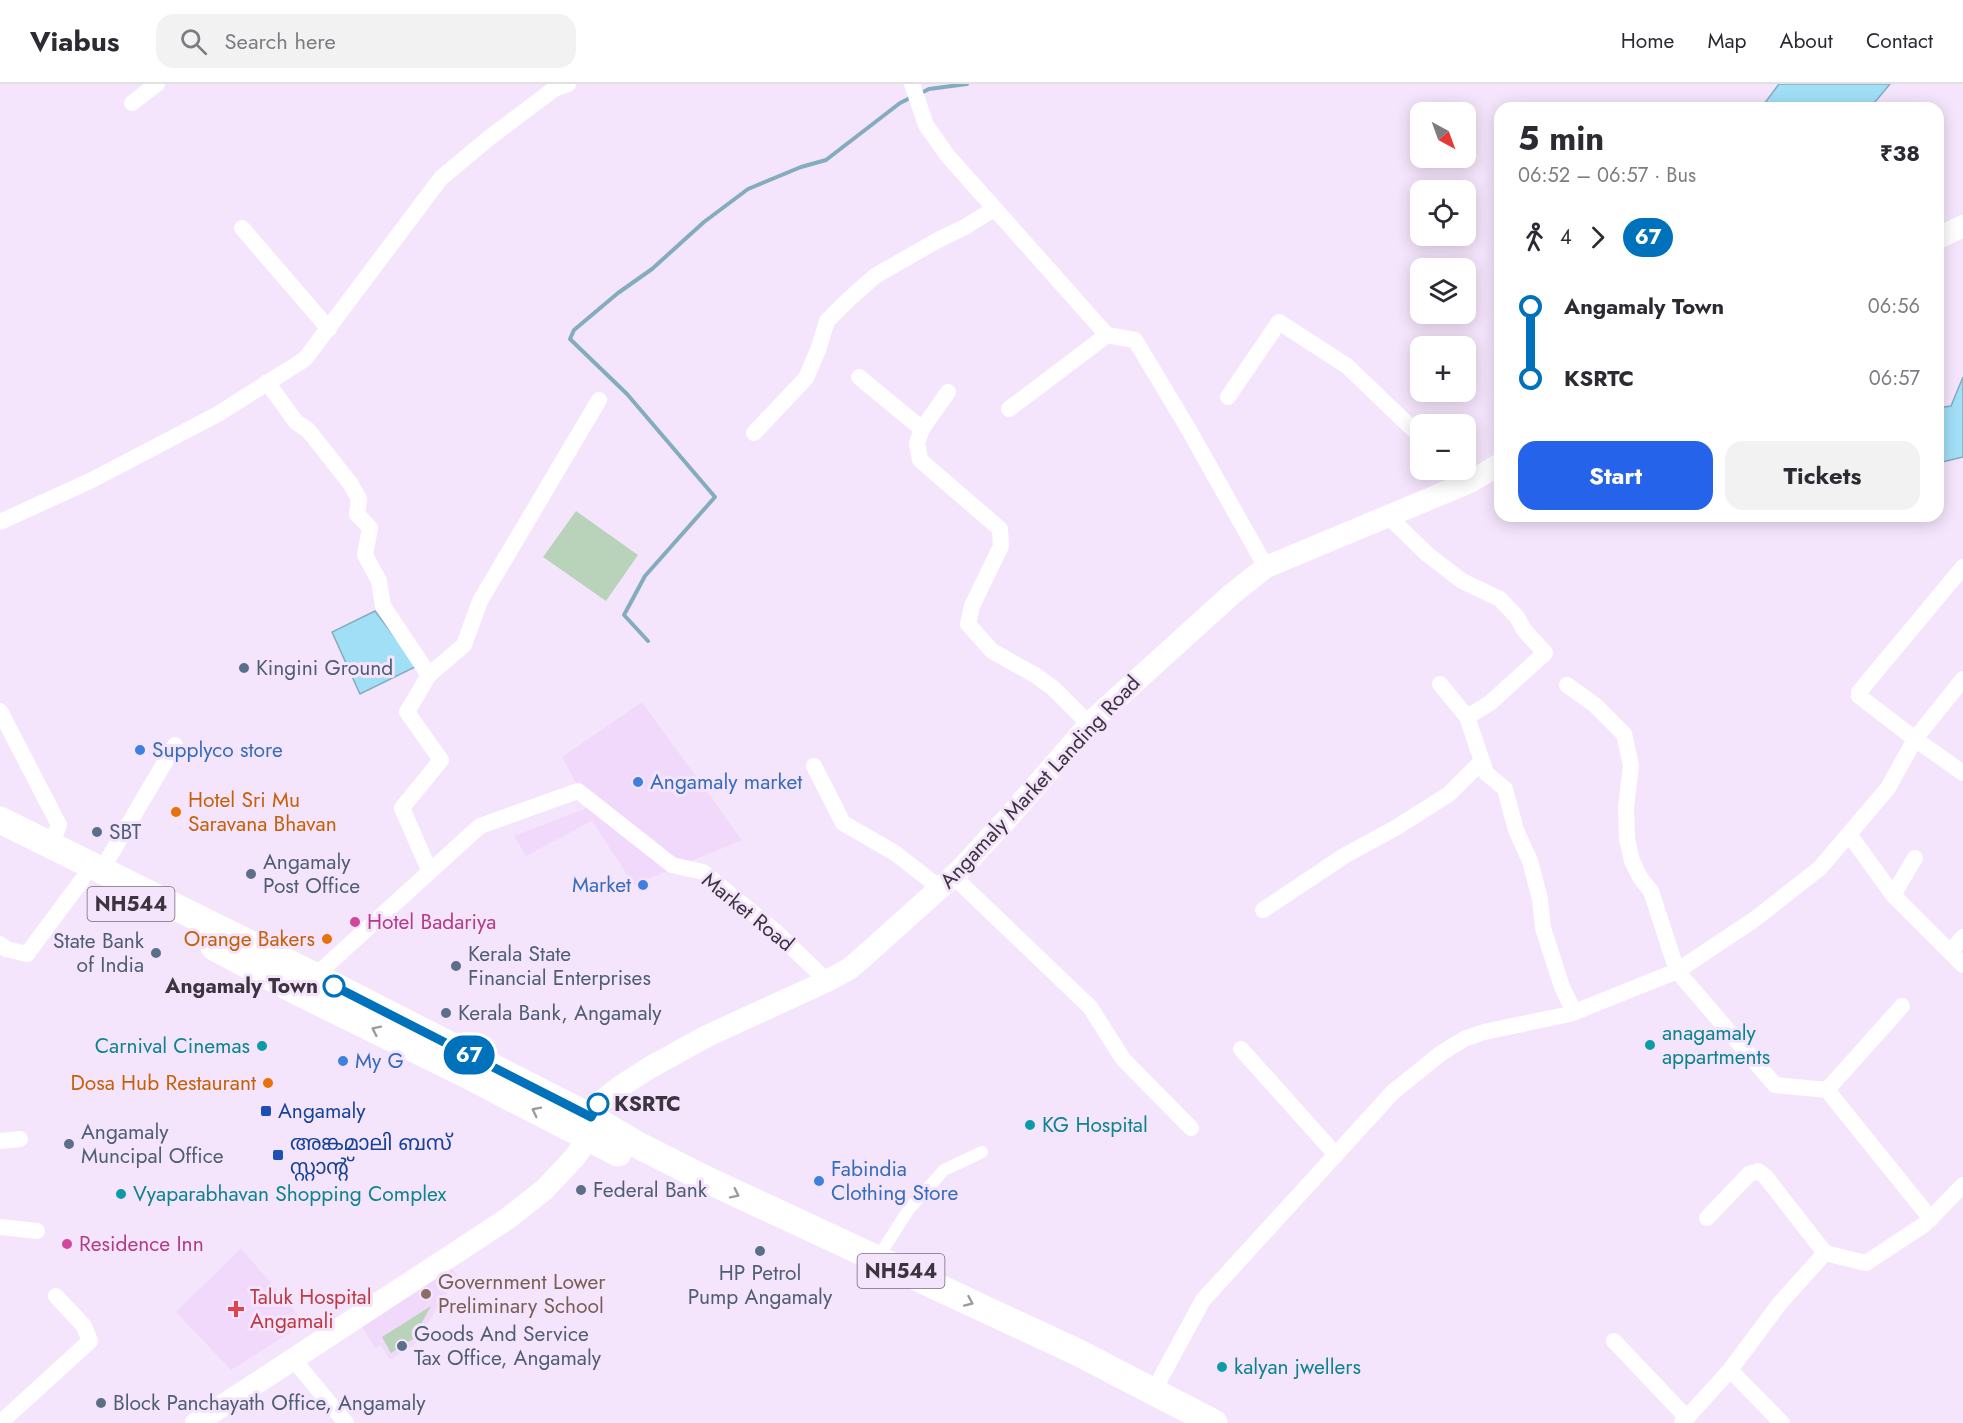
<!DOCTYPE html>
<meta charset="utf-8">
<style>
:root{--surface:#fff;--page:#f2f2f3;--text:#2b2b33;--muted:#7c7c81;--line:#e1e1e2;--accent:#2563eb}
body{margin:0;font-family:Jost,"Noto Sans Malayalam",sans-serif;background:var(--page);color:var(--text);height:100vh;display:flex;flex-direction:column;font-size:22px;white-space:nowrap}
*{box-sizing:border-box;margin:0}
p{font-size:20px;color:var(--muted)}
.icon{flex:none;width:33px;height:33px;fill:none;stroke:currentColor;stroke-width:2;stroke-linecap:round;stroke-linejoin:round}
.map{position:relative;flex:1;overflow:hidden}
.side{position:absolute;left:1494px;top:18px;width:450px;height:420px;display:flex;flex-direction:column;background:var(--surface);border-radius:18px;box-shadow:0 3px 15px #0003}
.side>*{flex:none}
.badge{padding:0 12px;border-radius:20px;font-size:21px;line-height:39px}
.needle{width:39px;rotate:139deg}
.buttons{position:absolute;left:1410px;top:18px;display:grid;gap:12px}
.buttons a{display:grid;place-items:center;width:66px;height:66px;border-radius:12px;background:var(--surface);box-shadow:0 3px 15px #0003;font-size:30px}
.map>.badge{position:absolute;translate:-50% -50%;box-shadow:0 0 0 3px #fff}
.legs{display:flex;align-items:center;gap:9px;height:66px;padding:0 24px;font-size:20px}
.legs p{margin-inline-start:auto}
.summary{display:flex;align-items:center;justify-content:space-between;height:102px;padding:0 24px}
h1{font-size:33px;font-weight:700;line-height:45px}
.primary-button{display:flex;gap:12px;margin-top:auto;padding:12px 24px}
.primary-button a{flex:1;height:69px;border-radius:18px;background:var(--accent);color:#fff;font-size:24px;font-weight:700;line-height:69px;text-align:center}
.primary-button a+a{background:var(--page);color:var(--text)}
ul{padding:0 24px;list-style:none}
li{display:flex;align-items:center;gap:21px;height:72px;font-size:22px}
li i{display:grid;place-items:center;width:9px;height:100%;margin:0 8px;background:currentColor}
li i::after{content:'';width:15px;height:15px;margin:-8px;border:4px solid;border-radius:50%;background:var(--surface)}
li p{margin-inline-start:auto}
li:first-child i{background:linear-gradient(#0000 50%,currentColor 0)}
li:last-child i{background:linear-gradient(currentColor 50%,#0000 0)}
header{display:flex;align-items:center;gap:36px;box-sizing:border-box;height:84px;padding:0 30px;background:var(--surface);border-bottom:2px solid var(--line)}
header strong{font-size:28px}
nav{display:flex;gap:33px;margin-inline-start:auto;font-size:21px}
.search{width:420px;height:54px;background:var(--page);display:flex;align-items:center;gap:15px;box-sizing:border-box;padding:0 21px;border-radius:18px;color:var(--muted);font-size:22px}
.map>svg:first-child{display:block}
.built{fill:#f1d9fb}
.green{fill:#b9d3ba}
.water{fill:#a1dff6;stroke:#83acbf;stroke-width:1.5}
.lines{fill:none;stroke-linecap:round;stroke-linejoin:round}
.stream{stroke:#83acbf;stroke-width:4}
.pedestrian{stroke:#fff;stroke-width:12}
.minor{stroke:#fff;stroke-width:16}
.secondary{stroke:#fff;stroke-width:22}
.trunk{stroke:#fff;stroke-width:27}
.oneway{stroke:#9e9a9f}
.line-1-casing{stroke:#fff;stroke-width:14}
.line-1{stroke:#0072bc;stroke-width:9}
.service-dot{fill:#5c6f8a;stroke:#f5e5fc;stroke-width:2}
.shop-dot{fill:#3f7fe0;stroke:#f5e5fc;stroke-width:2}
.food-dot{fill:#e8710a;stroke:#f5e5fc;stroke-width:2}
.hotel-dot{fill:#d1479c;stroke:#f5e5fc;stroke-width:2}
.stop-1-dot{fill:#fff;stroke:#0072bc;stroke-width:3}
.culture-dot{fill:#0f9aa8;stroke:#f5e5fc;stroke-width:2}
.transit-dot{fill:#1a4fb4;stroke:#f5e5fc;stroke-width:2}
.education-dot{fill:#8d6e63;stroke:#f5e5fc;stroke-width:2}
.health-dot{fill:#e0444e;stroke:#f5e5fc;stroke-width:2}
.labels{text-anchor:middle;stroke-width:6;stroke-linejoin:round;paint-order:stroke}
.shield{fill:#f5e5fc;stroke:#746978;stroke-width:1.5}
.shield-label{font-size:20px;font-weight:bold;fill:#3c343f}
.service-label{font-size:21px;fill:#4e5e75;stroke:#f5e5fc;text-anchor:start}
.shop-label{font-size:21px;fill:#366cbe;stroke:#f5e5fc;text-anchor:start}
.street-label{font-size:21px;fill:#3c343f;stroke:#f5e5fc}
.food-label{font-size:21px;fill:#c56008;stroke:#f5e5fc;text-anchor:end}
.hotel-label{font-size:21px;fill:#b23c85;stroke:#f5e5fc;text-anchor:start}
.stop-label{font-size:21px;font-weight:bold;fill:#3c343f;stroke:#f5e5fc;text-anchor:end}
.culture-label{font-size:21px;fill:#0d838f;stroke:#f5e5fc;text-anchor:start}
.transit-label{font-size:21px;fill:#164399;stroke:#f5e5fc;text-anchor:start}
.education-label{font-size:21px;fill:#785e54;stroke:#f5e5fc;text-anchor:start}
.health-label{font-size:21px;fill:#be3a42;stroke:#f5e5fc;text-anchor:start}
</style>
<header>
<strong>Viabus</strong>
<div class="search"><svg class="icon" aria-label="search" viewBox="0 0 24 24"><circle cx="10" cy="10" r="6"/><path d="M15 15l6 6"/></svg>Search here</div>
<nav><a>Home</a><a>Map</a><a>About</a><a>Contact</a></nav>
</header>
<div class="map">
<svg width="1963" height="1339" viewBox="0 0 1963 1339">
<rect width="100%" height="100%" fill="#f5e5fc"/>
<path class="built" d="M642,618l100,138 -108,45 -42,-64 -66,35 -12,-20 75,-29 -27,-50z
M241,1164l64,75 -74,47 -55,-58z
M451,1183l6,9 -42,68 -25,16 -9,-15 -6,3 -15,-24z"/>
<path class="green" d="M576,427l62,44 -32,46 -63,-44z
M431,1222l-18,33 -22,14 -9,-16z"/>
<path class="water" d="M1779,0h111l-20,24h-109z
M1963,293v80l-25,6v-55l13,-2z
M375,527l42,55 -57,28 -28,-62z"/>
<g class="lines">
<path class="stream" d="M921,9l8,-4 38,-5
M648,557l-24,-26 21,-39 70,-79 -88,-103 -57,-55 4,-9 44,-37 34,-24 52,-47 44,-33 53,-22 25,-7 74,-57 12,-6"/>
<path class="pedestrian" d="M877,1175l32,-50 35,-39 38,-18"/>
<path class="minor" d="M912,0l14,41 21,30 160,180 28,5 54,90 77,137
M132,19l25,-19
M242,144l87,101
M859,293l63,52
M267,298l29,40 12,8 42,53 9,16 -2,15 13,14 -5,27 14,26 4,25 46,69 -22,37 34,48 -39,48 27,62
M948,308l-26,37 -5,14 3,17 80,69 1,17 -29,60 -4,18 24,27 43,24 18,13 37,37
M1228,313l51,-75 68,44 73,70
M1009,325l98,-74
M754,349l52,-55 12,-28 9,-29 20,-20 28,-25 63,-36 27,-13 29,-18
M1456,386l14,12
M1388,432l39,38 35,27 38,18 17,18 7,13 21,23 -55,50 -23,14
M0,438l92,-42 126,-66 87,-55 136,-181 48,-40 65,-49 14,-5
M1963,483l-104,125v4l56,43 48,34
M429,591l35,-30 16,-44 119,-201
M1440,600l27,33 19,56 19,16 11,41 14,31 10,38 3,29 19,59 12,25
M1567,601l28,20 29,29 7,31 -5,42 1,32 5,22 9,18 10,12 26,80 98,114 52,5 75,-84
M0,627l59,114 -9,22
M814,682l29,57 52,30 45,35
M1849,750l44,61
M1915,774l-22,37 70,70
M101,787l74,-126
M953,792l137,131 33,52 68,69
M1263,826l81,-54 53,-29 52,-33 33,-33
M0,860l6,5 21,5 55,-74
M1950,868l13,-15
M315,892l165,-150 98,-35 94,74 31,7 73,60 51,49
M1241,965l95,106
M1827,1006l104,129
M0,1057l20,-2
M1707,1134l42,-44 9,-3 7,5 60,77
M0,1143l37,4
M1614,1257l73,77
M293,1275l53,64
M1730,1286l52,53
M1153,1308l50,-92 190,-208 47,-38 24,-15 20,-7 86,-18 107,-43 78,-52 65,-51 68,-80 27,-49 48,-60
M0,1339l90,-82 -6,-15 -28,-30
M1682,1339l48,-53 50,-67 45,-50 41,10 59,-39 38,-39"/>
<path class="secondary" d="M1938,154l25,-12
M196,1339l311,-204 38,-30 30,-32 13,-19 2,-21 8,-13 23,-18 28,-18 58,-32 120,-55 22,-12 13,-11 97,-87 48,-52 87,-100 138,-125 34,-27 204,-85 30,-18"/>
<path class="trunk" d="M0,736l315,156 275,141 46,27 65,33 376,175 137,71
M214,863l88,47 165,81 151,78"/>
</g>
<defs><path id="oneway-chevron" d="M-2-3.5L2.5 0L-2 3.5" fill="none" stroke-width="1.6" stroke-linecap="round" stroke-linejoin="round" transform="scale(1.5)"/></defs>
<g class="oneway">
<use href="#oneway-chevron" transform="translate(376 946) rotate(-154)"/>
<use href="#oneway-chevron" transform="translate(536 1027) rotate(-153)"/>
<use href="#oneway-chevron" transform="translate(735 1110) rotate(26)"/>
<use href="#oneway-chevron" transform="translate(969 1218) rotate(24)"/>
</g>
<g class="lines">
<defs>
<path id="line-1" d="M334,902l257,131 7,-13"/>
</defs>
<use href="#line-1" class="line-1-casing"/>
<use href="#line-1" class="line-1"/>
</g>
<g class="service-dot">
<circle cx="244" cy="584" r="6"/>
<circle cx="97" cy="748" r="6"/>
<circle cx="251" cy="790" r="6"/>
<circle cx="156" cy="869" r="6"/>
<circle cx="456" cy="882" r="6"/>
<circle cx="446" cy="929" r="6"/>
<circle cx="69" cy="1060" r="6"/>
<circle cx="581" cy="1106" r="6"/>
<circle cx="760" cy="1167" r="6"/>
<circle cx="402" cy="1262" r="6"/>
<circle cx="101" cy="1319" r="6"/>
</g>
<g class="shop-dot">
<circle cx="140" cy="666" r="6"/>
<circle cx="638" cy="698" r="6"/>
<circle cx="643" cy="801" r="6"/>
<circle cx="343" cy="977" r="6"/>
<circle cx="819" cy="1097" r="6"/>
</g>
<g class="food-dot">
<circle cx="176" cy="728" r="6"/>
<circle cx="327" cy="855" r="6"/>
<circle cx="268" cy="999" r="6"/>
</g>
<g class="hotel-dot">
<circle cx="355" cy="838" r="6"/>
<circle cx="67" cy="1160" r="6"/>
</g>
<g class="stop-1-dot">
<circle cx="334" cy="902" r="10"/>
<circle cx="598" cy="1020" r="10"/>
</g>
<g class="culture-dot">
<circle cx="1650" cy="961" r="6"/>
<circle cx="262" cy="962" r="6"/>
<circle cx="1030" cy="1041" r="6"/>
<circle cx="121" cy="1110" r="6"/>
<circle cx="1222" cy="1283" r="6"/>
</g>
<g class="transit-dot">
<rect x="260" y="1021" width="12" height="12" rx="3"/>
<rect x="272" y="1065" width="12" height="12" rx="3"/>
</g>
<circle class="education-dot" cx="426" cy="1210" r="6"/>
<path class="health-dot" d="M233 1216h6v6h6v6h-6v6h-6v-6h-6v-6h6z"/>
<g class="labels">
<g class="shield">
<rect x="87.5" y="803" width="87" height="34" rx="4.5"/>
<rect x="857.5" y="1170" width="87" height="34" rx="4.5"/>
</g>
<g class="shield-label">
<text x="131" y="827">NH544</text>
<text x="901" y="1194">NH544</text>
</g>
<g class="service-label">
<text x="256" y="591">Kingini Ground</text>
<text x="109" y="755">SBT</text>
<text x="263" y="785">Angamaly<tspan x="263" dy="24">Post Office</tspan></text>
<text x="144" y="864" text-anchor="end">State Bank<tspan x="144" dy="24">of India</tspan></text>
<text x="468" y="877">Kerala State<tspan x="468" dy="24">Financial Enterprises</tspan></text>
<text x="458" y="936">Kerala Bank, Angamaly</text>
<text x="81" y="1055">Angamaly<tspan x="81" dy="24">Muncipal Office</tspan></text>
<text x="593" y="1113">Federal Bank</text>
<text x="760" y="1196" text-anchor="middle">HP Petrol<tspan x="760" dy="24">Pump Angamaly</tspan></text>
<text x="414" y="1257">Goods And Service<tspan x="414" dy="24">Tax Office, Angamaly</tspan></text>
<text x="113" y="1326">Block Panchayath Office, Angamaly</text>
</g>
<g class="shop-label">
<text x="152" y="673">Supplyco store</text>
<text x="650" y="705">Angamaly market</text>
<text x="631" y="808" text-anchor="end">Market</text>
<text x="355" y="984">My G</text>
<text x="831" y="1092">Fabindia<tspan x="831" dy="24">Clothing Store</tspan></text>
</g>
<g class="street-label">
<text transform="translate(1040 698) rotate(-47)" y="7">Angamaly Market Landing Road</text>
<text transform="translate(748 828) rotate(39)" y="7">Market Road</text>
</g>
<g class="food-label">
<text x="188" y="723" text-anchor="start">Hotel Sri Mu<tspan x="188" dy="24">Saravana Bhavan</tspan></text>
<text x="315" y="862">Orange Bakers</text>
<text x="256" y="1006">Dosa Hub Restaurant</text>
</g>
<g class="hotel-label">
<text x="367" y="845">Hotel Badariya</text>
<text x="79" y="1167">Residence Inn</text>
</g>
<g class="stop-label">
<text x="318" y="909">Angamaly Town</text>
<text x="614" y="1027" text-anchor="start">KSRTC</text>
</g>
<g class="culture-label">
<text x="1662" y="956">anagamaly<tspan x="1662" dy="24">appartments</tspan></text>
<text x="250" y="969" text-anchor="end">Carnival Cinemas</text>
<text x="1042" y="1048">KG Hospital</text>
<text x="133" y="1117">Vyaparabhavan Shopping Complex</text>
<text x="1234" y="1290">kalyan jwellers</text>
</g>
<g class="transit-label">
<text x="278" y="1034">Angamaly</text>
<text x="290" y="1066">അങ്കമാലി ബസ്<tspan x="290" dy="24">സ്റ്റാന്റ്</tspan></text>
</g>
<g class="education-label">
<text x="438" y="1205">Government Lower<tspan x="438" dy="24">Preliminary School</tspan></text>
</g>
<g class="health-label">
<text x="250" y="1220">Taluk Hospital<tspan x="250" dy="24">Angamali</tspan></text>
</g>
</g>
</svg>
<div class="buttons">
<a><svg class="needle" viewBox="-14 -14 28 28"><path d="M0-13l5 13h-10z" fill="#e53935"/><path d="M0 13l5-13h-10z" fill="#7c7c81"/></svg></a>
<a><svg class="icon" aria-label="locate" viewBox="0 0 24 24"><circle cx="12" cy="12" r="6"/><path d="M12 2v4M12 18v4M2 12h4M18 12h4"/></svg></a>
<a><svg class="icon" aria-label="layers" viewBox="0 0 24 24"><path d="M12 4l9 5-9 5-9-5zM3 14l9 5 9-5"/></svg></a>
<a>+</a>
<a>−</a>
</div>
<b class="badge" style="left:469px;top:971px;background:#0072bc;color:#fff">67</b>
<section class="side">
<div class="summary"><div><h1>5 min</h1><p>06:52 – 06:57 · Bus</p></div><b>₹38</b></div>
<div class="legs"><svg class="icon" aria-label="walk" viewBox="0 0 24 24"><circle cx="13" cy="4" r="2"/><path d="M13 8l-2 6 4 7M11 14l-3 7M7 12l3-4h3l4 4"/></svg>4<svg class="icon" aria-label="forward" viewBox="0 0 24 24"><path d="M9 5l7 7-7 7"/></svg><b class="badge" style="background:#0072bc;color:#fff">67</b></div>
<ul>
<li><i style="color:#0072bc"></i><b>Angamaly Town</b><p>06:56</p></li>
<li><i style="color:#0072bc"></i><b>KSRTC</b><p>06:57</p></li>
</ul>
<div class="primary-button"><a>Start</a><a>Tickets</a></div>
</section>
</div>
